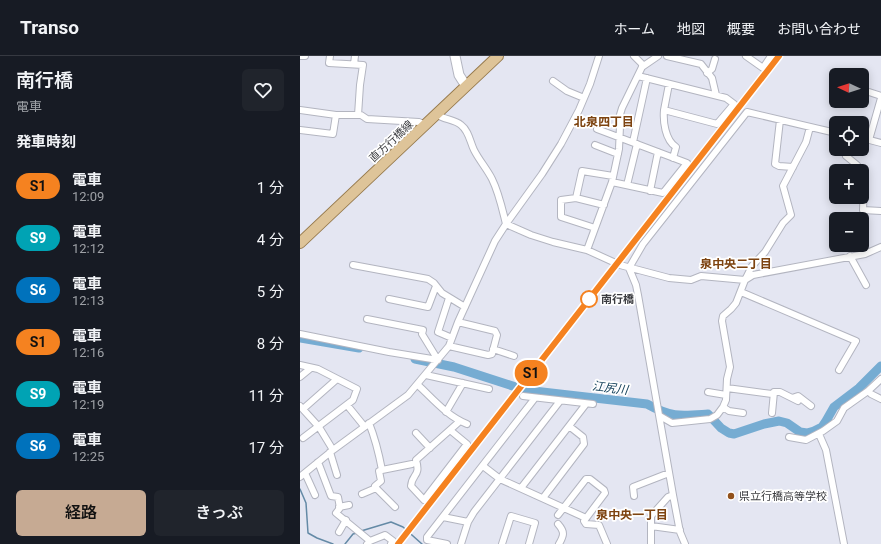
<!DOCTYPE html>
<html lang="ja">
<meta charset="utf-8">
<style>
:root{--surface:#171b24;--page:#20242c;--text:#f1f3f6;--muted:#9ea1a6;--line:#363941;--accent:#c6aa93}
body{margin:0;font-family:Roboto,"Noto Sans JP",sans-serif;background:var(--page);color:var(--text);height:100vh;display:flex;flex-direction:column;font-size:15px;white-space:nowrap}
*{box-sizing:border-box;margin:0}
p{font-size:13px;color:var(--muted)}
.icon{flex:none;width:22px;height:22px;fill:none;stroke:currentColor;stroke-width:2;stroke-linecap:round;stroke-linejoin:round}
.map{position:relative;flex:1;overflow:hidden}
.sheet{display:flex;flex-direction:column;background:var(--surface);width:300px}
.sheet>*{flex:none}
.badge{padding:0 8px;border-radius:13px;font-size:14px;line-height:26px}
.needle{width:26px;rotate:274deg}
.tools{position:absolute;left:529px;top:12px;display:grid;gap:8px}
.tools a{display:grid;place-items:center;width:40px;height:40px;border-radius:6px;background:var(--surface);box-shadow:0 2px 10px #0003;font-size:20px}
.map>.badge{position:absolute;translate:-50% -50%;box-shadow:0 0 0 2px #fff}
h2{padding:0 16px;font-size:15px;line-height:36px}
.round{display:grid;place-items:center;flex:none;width:42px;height:42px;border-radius:6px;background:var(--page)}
.overview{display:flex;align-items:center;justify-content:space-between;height:68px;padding:0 16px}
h1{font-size:19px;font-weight:600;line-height:30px}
.button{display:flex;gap:8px;margin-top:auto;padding:8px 16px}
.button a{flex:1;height:46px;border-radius:6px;background:var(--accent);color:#111;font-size:16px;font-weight:600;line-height:46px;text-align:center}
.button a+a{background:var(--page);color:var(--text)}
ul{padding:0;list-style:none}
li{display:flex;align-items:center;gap:12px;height:52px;padding:0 16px}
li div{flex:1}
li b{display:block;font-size:15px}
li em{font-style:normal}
li .badge{min-width:44px;font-weight:700;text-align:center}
header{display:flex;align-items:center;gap:24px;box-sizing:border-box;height:56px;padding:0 20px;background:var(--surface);border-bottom:1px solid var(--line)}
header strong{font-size:19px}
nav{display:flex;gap:22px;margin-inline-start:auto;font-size:14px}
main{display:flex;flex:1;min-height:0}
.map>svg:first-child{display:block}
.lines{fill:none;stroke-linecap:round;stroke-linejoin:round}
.stream{stroke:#648aa6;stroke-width:1.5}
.river{stroke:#76acd2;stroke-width:9}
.street-casing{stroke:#b3b5c0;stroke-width:8}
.secondary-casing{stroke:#b3b5c0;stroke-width:11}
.primary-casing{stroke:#967a4d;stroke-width:12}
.street{stroke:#fff;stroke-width:6}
.secondary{stroke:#fff;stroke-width:9}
.primary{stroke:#dec499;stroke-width:10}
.rail-casing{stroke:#55575c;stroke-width:3}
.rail{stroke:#fff;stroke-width:1.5;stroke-dasharray:4.5;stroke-linecap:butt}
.line-casing{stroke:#fff;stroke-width:9}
.line{stroke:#f58220;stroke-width:6}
.stop-dot{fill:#fff;stroke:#f58220;stroke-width:2}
.poi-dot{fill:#92511b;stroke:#fff;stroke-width:1.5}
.labels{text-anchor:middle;stroke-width:3.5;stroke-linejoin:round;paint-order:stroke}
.street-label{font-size:11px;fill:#3a3b3f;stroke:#fff}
.stop-label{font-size:11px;font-weight:bold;fill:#3a3b3f;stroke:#fff;text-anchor:start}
.poi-label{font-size:11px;fill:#3a3b3f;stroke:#fff;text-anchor:start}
.neighbourhood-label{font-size:12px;font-weight:bold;fill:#7d4310;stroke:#fff}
.water-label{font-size:12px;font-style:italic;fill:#15415b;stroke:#fff}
</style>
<header>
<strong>Transo</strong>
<nav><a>ホーム</a><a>地図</a><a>概要</a><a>お問い合わせ</a></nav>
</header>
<main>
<section class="sheet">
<div class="overview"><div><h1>南行橋</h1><p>電車</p></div><a class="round"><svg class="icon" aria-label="heart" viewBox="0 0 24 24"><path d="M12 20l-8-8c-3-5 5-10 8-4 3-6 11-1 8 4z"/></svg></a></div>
<h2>発車時刻</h2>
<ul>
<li><span class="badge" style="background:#f58220;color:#111">S1</span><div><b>電車</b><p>12:09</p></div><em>1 分</em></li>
<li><span class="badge" style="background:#00a3b4;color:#fff">S9</span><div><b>電車</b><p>12:12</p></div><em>4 分</em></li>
<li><span class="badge" style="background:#0072bc;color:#fff">S6</span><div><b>電車</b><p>12:13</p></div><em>5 分</em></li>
<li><span class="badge" style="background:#f58220;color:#111">S1</span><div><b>電車</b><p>12:16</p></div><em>8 分</em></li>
<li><span class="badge" style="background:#00a3b4;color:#fff">S9</span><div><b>電車</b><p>12:19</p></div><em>11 分</em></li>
<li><span class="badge" style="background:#0072bc;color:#fff">S6</span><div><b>電車</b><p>12:25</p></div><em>17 分</em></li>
</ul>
<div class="button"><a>経路</a><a>きっぷ</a></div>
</section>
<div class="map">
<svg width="581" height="488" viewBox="0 0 581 488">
<rect width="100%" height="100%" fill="#e4e6f2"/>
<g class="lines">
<path class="stream" d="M0,433l6,14 2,30 9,5 16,6
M61,475l30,-9 12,5 19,17
M45,488l8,-10 4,-1"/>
<path class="river" d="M0,282l59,10
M115,303l39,8 71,23 122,14c25,14 34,12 61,10l13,14 8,5 5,1 30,-10 15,-3 8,2 13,9 7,1 7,-2 8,-4 4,-6 8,-14 25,-19 22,-22"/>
<defs>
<path id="street" d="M0,0h5
M30,0l-1,7 34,2 -3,20 -2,30
M367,0l34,8 11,14 4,17
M446,0l17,12 8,-12
M54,8l1,-8
M342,11l16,-11
M407,17l5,-4 3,-10
M338,20l88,22 8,6 -17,20 -53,-14c-1,11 1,30 12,37l-3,11
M253,25l14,10 17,7
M569,36l12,4
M0,54l36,5h25l6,4 52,3 6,3
M364,54l5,-26
M136,58c8,6 18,5 25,11 8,6 9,17 13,25 5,10 13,19 18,29 7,14 10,29 14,45
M480,64l-5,44 4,2 14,1
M297,73l90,34 -24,30 -51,-11
M0,74l33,4 3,-19
M562,82l19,5
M569,84l12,-42
M333,86l14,-64
M295,89l23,9
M550,93l-4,7 11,9
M564,127l-1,27 18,1
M327,129l10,-41
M350,135l8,-39
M276,142l6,-27 31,5
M206,168l25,11 22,7 34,8 33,15 49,13 22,2 10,-4 44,4 8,-5 112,-21 16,-7
M295,172l-34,-11v-17l15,-2 28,7
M287,194l25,-68 7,-33 1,-23 -1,-8 3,-10 20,-41v-3l-8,-8
M550,200l16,29
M53,209l75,14 6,4 8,10 23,14
M329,212l14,-24 104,-132 89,21
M329,212l7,17 2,10 35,200 7,37 5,12
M441,236l115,49 -17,29
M149,242l-11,34 14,6
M89,243l39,8 8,-21
M67,263l56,11 -1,4 16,26
M0,278l89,18 49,8
M149,290l39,9 4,-1 5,-19 -2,-4 -37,-9
M193,293l21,7
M0,309l18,4 39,20 -4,11 -50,38
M126,319l63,14
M0,321l11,-9
M118,329c15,14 29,31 49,39
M427,332l45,6 3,-2h5l18,9
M568,335l13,-12
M408,336l18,3
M223,340l70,8
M492,342l6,-2 13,10
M47,349l17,21
M0,350l19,21 14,23
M423,351l6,4 14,2
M3,353l34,-30
M146,356l17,-29
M472,357l2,-21
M360,360l12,7 38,-4 7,-4 6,-8 3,-7 1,-21 3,-12 -8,-46 1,-5 8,-7 5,-6 9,-23 7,-14 13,-14 18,-29 8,-8 -8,-29 23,-44 4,-15
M150,374l17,14 -43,56 -13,-14c1,-13 10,-9 5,-26l44,-39
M116,377l14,15
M519,378l7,16 18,94
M489,381l17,3 17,-9 14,-10 7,-13 24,-17 3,3 10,5
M30,396l7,23
M18,406l13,34 7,1 2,11 -4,5 34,28 -3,3
M183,410l17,13 86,39
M82,414l30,-6
M5,417l10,22
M0,421l33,-27 75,-55 41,-49 9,-24 37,-81 11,-17 36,-50 19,-30 18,-34 11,-26 9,-28
M76,432l19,19
M221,432l65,-84
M62,438l14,-6 -1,-2 6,-5 -2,-10 3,-1c-3,-16 -7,-32 -13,-47
M334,440l-1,-9 36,-14
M243,442l41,-54 -1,-7 -14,-11
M39,451l10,-2
M258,459l28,-36h4l14,11 1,3 -21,28 2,3 13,1 8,19
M143,461l25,5
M258,468c7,8 6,11 1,20
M351,470l29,4
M39,476l7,-12
M70,485l15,-6 8,6 -2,3
M147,488l-20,-4v-3l108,-139
M161,488l7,-22 6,-10 86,-111
M202,488l9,-28 24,7 -6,21
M351,488v-28l17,-19 5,-2"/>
<path id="secondary" d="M155,0l4,19 7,11"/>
<path id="primary" d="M0,187l198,-187"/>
</defs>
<use href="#street" class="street-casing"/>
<use href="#secondary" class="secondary-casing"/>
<use href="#primary" class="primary-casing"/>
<use href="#street" class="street"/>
<use href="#secondary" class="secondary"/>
<use href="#primary" class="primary"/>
<defs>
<path id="rail" d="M98,488l381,-488"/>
</defs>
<use href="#rail" class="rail-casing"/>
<use href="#rail" class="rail"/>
</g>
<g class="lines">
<defs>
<path id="line" d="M98,488l381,-488"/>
</defs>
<use href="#line" class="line-casing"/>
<use href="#line" class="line"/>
</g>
<circle class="stop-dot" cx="289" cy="243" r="8"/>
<circle class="poi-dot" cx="431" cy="440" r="4"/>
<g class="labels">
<g class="street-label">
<text transform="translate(91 85) rotate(-43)" y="4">直方行橋線</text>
</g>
<g class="stop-label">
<text x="301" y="247">南行橋</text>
</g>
<g class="poi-label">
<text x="439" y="444">県立行橋高等学校</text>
</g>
<g class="neighbourhood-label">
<text x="304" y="70">北泉四丁目</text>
<text x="436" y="212">泉中央二丁目</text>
<text x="332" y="463">泉中央一丁目</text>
</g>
<g class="water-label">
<text transform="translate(310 332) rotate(7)" y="4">江尻川</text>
</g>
</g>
</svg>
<div class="tools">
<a><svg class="needle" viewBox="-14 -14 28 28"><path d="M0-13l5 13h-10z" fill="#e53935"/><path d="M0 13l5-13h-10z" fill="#9ea1a6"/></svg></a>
<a><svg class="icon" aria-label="locate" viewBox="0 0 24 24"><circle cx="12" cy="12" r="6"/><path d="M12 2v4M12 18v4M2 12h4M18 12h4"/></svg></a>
<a>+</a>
<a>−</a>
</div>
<b class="badge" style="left:231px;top:317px;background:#f58220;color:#111">S1</b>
</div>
</main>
